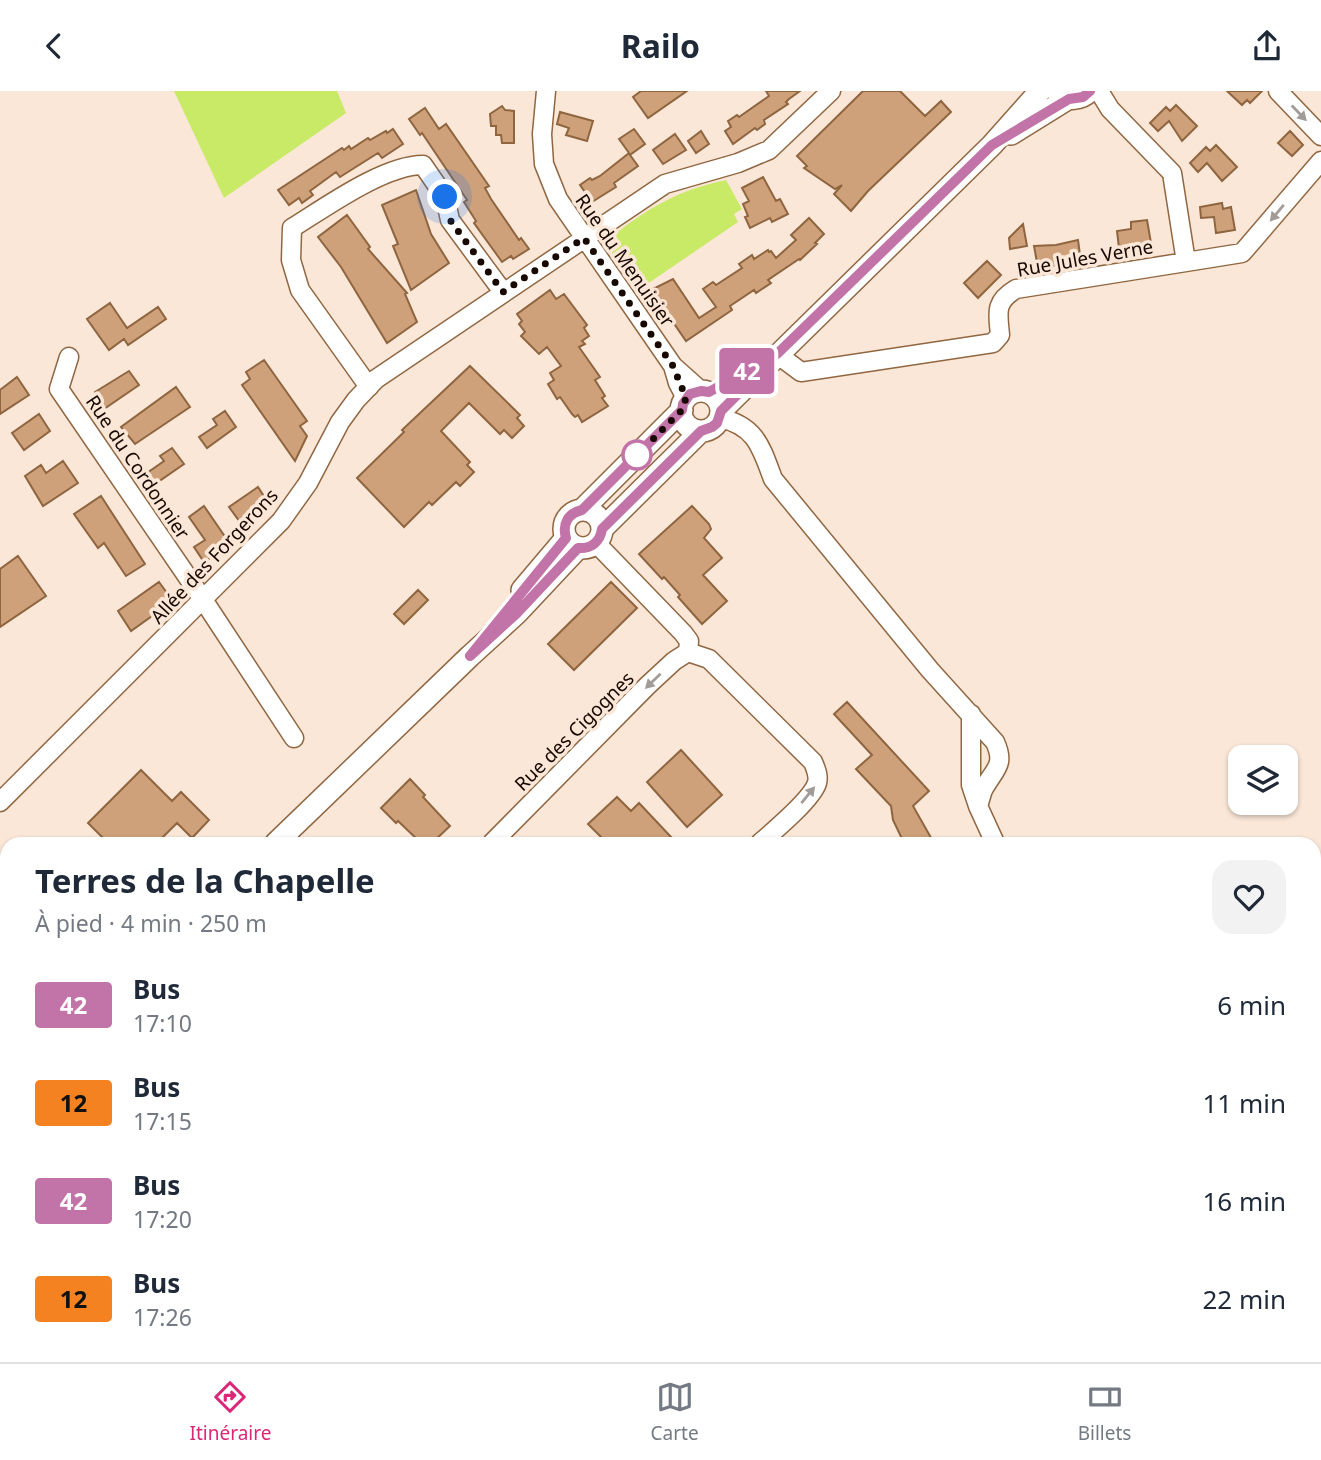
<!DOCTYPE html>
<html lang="fr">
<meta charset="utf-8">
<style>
:root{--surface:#fff;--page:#f2f2f3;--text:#1f2937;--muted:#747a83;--line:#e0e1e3;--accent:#db2777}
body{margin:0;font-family:"Noto Sans",sans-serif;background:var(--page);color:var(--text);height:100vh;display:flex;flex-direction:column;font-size:26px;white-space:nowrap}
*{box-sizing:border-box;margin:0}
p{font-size:23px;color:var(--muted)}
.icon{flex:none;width:38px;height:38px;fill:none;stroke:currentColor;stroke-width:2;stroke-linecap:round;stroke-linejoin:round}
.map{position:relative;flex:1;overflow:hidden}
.details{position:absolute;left:0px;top:746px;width:1321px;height:527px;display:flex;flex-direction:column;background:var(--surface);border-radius:21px 21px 0 0;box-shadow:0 2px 5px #0004}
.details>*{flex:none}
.badge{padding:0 14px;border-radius:5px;font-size:24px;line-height:46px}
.buttons{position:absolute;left:1228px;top:654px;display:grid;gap:14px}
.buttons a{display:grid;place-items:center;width:70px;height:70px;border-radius:14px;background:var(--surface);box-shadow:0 2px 5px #0004;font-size:35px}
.you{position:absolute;width:35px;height:35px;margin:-18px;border:5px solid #fff;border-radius:50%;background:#1a73e8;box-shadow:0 0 0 10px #1a73e833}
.map>.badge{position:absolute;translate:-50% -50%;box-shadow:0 0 0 4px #fff}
.round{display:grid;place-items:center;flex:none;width:74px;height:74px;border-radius:21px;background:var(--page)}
.summary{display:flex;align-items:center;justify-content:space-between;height:119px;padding:0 35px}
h1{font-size:33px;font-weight:700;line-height:52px}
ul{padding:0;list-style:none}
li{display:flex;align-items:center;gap:21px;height:98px;padding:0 35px}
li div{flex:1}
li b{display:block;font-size:26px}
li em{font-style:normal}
li .badge{min-width:77px;font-weight:700;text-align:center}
header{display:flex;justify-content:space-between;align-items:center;height:91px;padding:0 35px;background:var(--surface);font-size:32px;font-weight:700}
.dock{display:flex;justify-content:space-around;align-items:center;height:98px;border-top:2px solid var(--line);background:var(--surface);font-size:19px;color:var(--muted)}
.dock a{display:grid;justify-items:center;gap:4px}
.dock .active{color:var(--accent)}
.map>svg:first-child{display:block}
.green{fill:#c9ea66}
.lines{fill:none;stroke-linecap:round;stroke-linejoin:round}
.taxiway{stroke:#948377;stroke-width:35}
.building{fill:#cea17b;stroke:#8f6540;stroke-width:2}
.minor-casing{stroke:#916742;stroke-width:21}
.major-casing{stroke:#916742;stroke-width:24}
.minor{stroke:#fff;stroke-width:18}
.major{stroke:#fff;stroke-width:21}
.oneway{fill:#a29c99}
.line-casing{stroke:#fff;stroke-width:16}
.line{stroke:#c273a8;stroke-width:10}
.walk{stroke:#170800;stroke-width:7;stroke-dasharray:0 12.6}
.stop-dot{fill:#fff;stroke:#c273a8;stroke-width:3.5}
.labels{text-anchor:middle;stroke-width:7;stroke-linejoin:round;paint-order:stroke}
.street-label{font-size:19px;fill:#170800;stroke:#fae7d7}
</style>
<header><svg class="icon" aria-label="back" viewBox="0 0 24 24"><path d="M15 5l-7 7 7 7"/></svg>Railo<svg class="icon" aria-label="share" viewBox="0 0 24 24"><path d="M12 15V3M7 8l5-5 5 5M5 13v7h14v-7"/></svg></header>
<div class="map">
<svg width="1321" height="1271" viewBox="0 0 1321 1271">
<rect width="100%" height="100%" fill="#fae7d7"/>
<path class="green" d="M174,0h163l9,22 -122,85z
M726,89l16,29 -8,5 4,8 -101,69 -25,-38v-4l3,-3 -5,-8c38,-30 68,-48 116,-58z
M770,1265h72l-8,6h-71z
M864,1265h154l-1,6h-148z
M1025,1265h93l-1,6h-80z"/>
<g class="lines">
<path class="taxiway" d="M547,1265l5,6
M712,1265l7,6
M743,1271l8,-6
M1129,1271l1,-6"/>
</g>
<path class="building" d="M641,0h46l-39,27 -15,-21z
M766,0h34l-11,8 -3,3 2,2 -24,16 1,4 -8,6 -2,-2 -22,16 -8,-13 6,-4 -3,-6 9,-6 2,2 30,-21z
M863,0h37l25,25 16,-15 10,11 -83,79 -17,20 -17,-17 8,-9 -7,4 -31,-21 3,-2 -10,-10z
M1227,0h35l-12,12 -3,-3 -5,5z
M1176,14l21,21 -15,15 -13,-20 -11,10 -8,-8 16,-16 4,4z
M502,15l3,4 9,1v32h-12l-1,-8h-5v-9h-5l-1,-12z
M425,17l14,21 7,-5 43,62 -4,2 6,11 28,41 2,-2 8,11 -16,10 -2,-3 -9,6 -5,-7 -23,-32 2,-2 -12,-19 3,-2 -45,-67 -2,2 -11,-16z
M560,21l33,9 -6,20 -21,-6 3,-7 -12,-4z
M393,38l10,15 -21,14 -4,-5 -38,24 -4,-5 -26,19 3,4 -11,8 -3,-5 -10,7 -11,-15 64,-42 2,2 5,-4 2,3 17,-11 2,2 16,-9 1,2z
M634,38l11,15 -15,11 8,11 -24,17 2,4 -24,15 -12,-17 10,-7 2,2 8,-4 29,-23 -10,-14z
M701,40l8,13 -13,9 -8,-12z
M1290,40l13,14 -11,11 -14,-13z
M675,43l11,16 -23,14 -10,-14z
M1216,54l21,22 -15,14 -15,-18 -9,9 -8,-9 16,-16 4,4z
M763,86l13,24 4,-2 8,15 -16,8 -2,-4 -20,10 -5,-11 3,-1 -5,-12 6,-3 -7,-13z
M416,99l15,44 18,29 -38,27 -18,-44 5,-2 -16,-39z
M1222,112l1,6 8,-2 4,23 -19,3 -2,-16 -13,1 -1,-11z
M347,124l23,32 -2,2 39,44 -2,1 12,28 -30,21 -46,-76 -23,-30z
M809,127l15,16 -9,9 2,1 -17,16 -1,-1 -31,21 3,3 -15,10 -2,-3 -24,16 2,4 -46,31 -35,-51 22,-11 26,39 17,-11 -13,-18 10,-7 3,3 26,-17 -3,-4 13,-9 2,4 14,-9 1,2 2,-1 5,7 20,-18 -5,-5z
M1147,129l4,23 -32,5 -2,-17 14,-2v-7z
M1023,133l4,22 -17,3 -1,-11z
M1078,149l3,22 -43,6 -4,-22 22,-1z
M987,170l14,14 -23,23 -14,-15z
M550,199l6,9 8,-5 23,31 -3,3 5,8 -7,5 3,3 -6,3 21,30 -5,3 10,16 -3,2 6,8 -26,16 -4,-7 -3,2 -3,-3 -12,-17 -3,2 -9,-15 6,-4 -4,-7 11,-7 -14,-19 -8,7 -18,-18 4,-4 -6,-8 3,-3 -5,-7z
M110,212l17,25 31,-21 8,12 -38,26 -4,-6 -15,11 -22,-31z
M264,269l43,61 -7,5 7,10 -12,25 -53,-76 8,-6 -4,-7z
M470,275l50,49 -3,3 7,8 -12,12 -8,-8 -4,4 -31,-31 -28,28 29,31 -3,3 7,7 -14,14 -4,-4 -24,23 -3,-3 -25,25 -47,-49 47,-46 -2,-2z
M129,280l10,14 -35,24 -9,-17z
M17,286l12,18 -29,19v-24z
M176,296l14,20 -55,37 -14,-17z
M225,320l11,16 -29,21 -8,-11 18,-12 -4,-6z
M39,323l11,17 -26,19 -12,-17z
M172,357l12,16 -29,20 -8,-11 17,-12 -4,-5z
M63,370l15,22 -35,23 -18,-30 16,-11 5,8z
M258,396l11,17 -24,25 -16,-22z
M101,405l44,68 -19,12 -22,-33 -6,5 -24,-34z
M204,415l26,38 -26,18 -10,-15 11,-7 -16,-23z
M692,415l17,18 2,5 -7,9 18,20 -19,17 24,26 -25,23 -24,-27 2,-2 -16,-18 -2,2 -23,-25z
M18,465l28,40 -46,31v-58z
M159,491l14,19 -42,30 -13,-20z
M611,491l26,26 -63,62 -26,-26z
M418,499l10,10 -24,24 -10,-10z
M847,611l82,89 -16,15 21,37h-30l-11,-23 -2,-14 -35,-37 16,-14 -38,-41z
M681,659l41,45 -35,32 -40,-45z
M141,679l31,31 9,-9 28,28 -17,18 -15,-15 -20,20h-49l-20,-20z
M410,688l15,16 -2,2 27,29 -18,17h-11l-23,-22 -2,2 -15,-15z
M617,706l14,14 8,-8 32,34 -7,6h-57l-19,-19z"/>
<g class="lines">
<defs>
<path id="minor" d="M546,0l-4,43 2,30 14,35 115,167 28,25
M1278,0l43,45
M1186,171l56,-9 79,-92
M777,263l24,18 192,-29 7,-8c-2,-22 -6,-33 16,-46l170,-27 -14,-89 -62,-64 -11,-18
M69,266l-10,32 145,212 90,137
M673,275l5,17 8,15
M369,296l-69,-97 -9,-30 1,-32c34,-21 92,-63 131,-63l22,32 5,23 53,72
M720,327c36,8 41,29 53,61l157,191 65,72c11,24 -1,27 -12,48 -2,5 -3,11 -5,16l17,37
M596,452l87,90 6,8 -1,11
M971,623v71l7,21
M0,711l281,-281 27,-38 32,-61 16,-22 20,-21 289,-195 73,-21 31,-13 62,-59
M492,752l155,-157 27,-25 14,-9 21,7 104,103c3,7 6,14 4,21 -5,16 -43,48 -57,60
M137,1271l5,-6
M398,1271l1,-6"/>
<path id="major" d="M1058,2c11,8 22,7 32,-2
M1011,43l58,-36
M681 320a20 20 0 1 1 40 0a20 20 0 1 1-40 0Z
M721,320l271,-266 48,-54
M582,419l100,-100
M564 438a19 19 0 1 1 38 0a19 19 0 1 1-38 0Z
M602,438l99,-98
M522,499l44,-52
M276,752l194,-187 46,-42 62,-66
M0,1026l7,-7"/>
</defs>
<use href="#minor" class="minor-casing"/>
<use href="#major" class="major-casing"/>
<use href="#minor" class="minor"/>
<use href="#major" class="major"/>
</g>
<defs><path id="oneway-solid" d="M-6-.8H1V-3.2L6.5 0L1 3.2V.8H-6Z" transform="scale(1.75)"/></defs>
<g class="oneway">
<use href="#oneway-solid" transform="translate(1299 22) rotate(46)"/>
<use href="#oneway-solid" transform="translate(1277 122) rotate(130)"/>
<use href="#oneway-solid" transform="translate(653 590) rotate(136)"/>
<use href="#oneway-solid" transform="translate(808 704) rotate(-51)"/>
</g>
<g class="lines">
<defs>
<path id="line" d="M764,277l-43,43 -4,12 -5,4 -11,4 -99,98c-2,13 -11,20 -24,19l-62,66 -46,42 96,-118c-4,-14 2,-25 16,-28l100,-100 1,-6 7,-10 11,-3 8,1 68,-38 215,-209 77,-46 14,-2 7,-6"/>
</defs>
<use href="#line" class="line-casing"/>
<use href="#line" class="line"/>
<path class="walk" d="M445,106l5,23 53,72 81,-54 89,128 13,32 -4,12 -45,45"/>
</g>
<circle class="stop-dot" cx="637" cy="364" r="14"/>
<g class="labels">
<g class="street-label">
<text transform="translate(1085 167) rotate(-10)" y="7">Rue Jules Verne</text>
<text transform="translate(625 169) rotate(55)" y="7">Rue du Menuisier</text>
<text transform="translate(138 376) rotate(56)" y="7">Rue du Cordonnier</text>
<text transform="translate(214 465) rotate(-47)" y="7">Allée des Forgerons</text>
<text transform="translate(574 640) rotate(-45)" y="7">Rue des Cigognes</text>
</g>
</g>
</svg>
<div class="buttons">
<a><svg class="icon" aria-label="layers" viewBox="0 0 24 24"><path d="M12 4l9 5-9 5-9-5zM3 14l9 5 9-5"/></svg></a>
</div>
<div class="you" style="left:445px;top:106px"></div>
<b class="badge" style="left:747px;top:280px;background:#c273a8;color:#fff">42</b>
<section class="details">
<div class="summary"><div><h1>Terres de la Chapelle</h1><p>À pied · 4 min · 250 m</p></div><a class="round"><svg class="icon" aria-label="heart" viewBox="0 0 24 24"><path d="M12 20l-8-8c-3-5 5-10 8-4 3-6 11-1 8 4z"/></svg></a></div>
<ul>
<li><span class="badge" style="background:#c273a8;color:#fff">42</span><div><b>Bus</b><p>17:10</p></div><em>6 min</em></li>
<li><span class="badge" style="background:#f58220;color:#111">12</span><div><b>Bus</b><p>17:15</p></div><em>11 min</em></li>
<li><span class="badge" style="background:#c273a8;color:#fff">42</span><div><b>Bus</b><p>17:20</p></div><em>16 min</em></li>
<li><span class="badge" style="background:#f58220;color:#111">12</span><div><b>Bus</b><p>17:26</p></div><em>22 min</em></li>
</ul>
</section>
</div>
<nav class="dock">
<a class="active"><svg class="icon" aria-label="directions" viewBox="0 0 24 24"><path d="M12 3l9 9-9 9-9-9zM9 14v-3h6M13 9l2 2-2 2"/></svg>Itinéraire</a>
<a><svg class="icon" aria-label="map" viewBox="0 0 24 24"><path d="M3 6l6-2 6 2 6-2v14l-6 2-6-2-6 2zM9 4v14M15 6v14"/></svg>Carte</a>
<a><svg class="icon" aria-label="tickets" viewBox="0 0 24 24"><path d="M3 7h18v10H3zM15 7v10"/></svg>Billets</a>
</nav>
